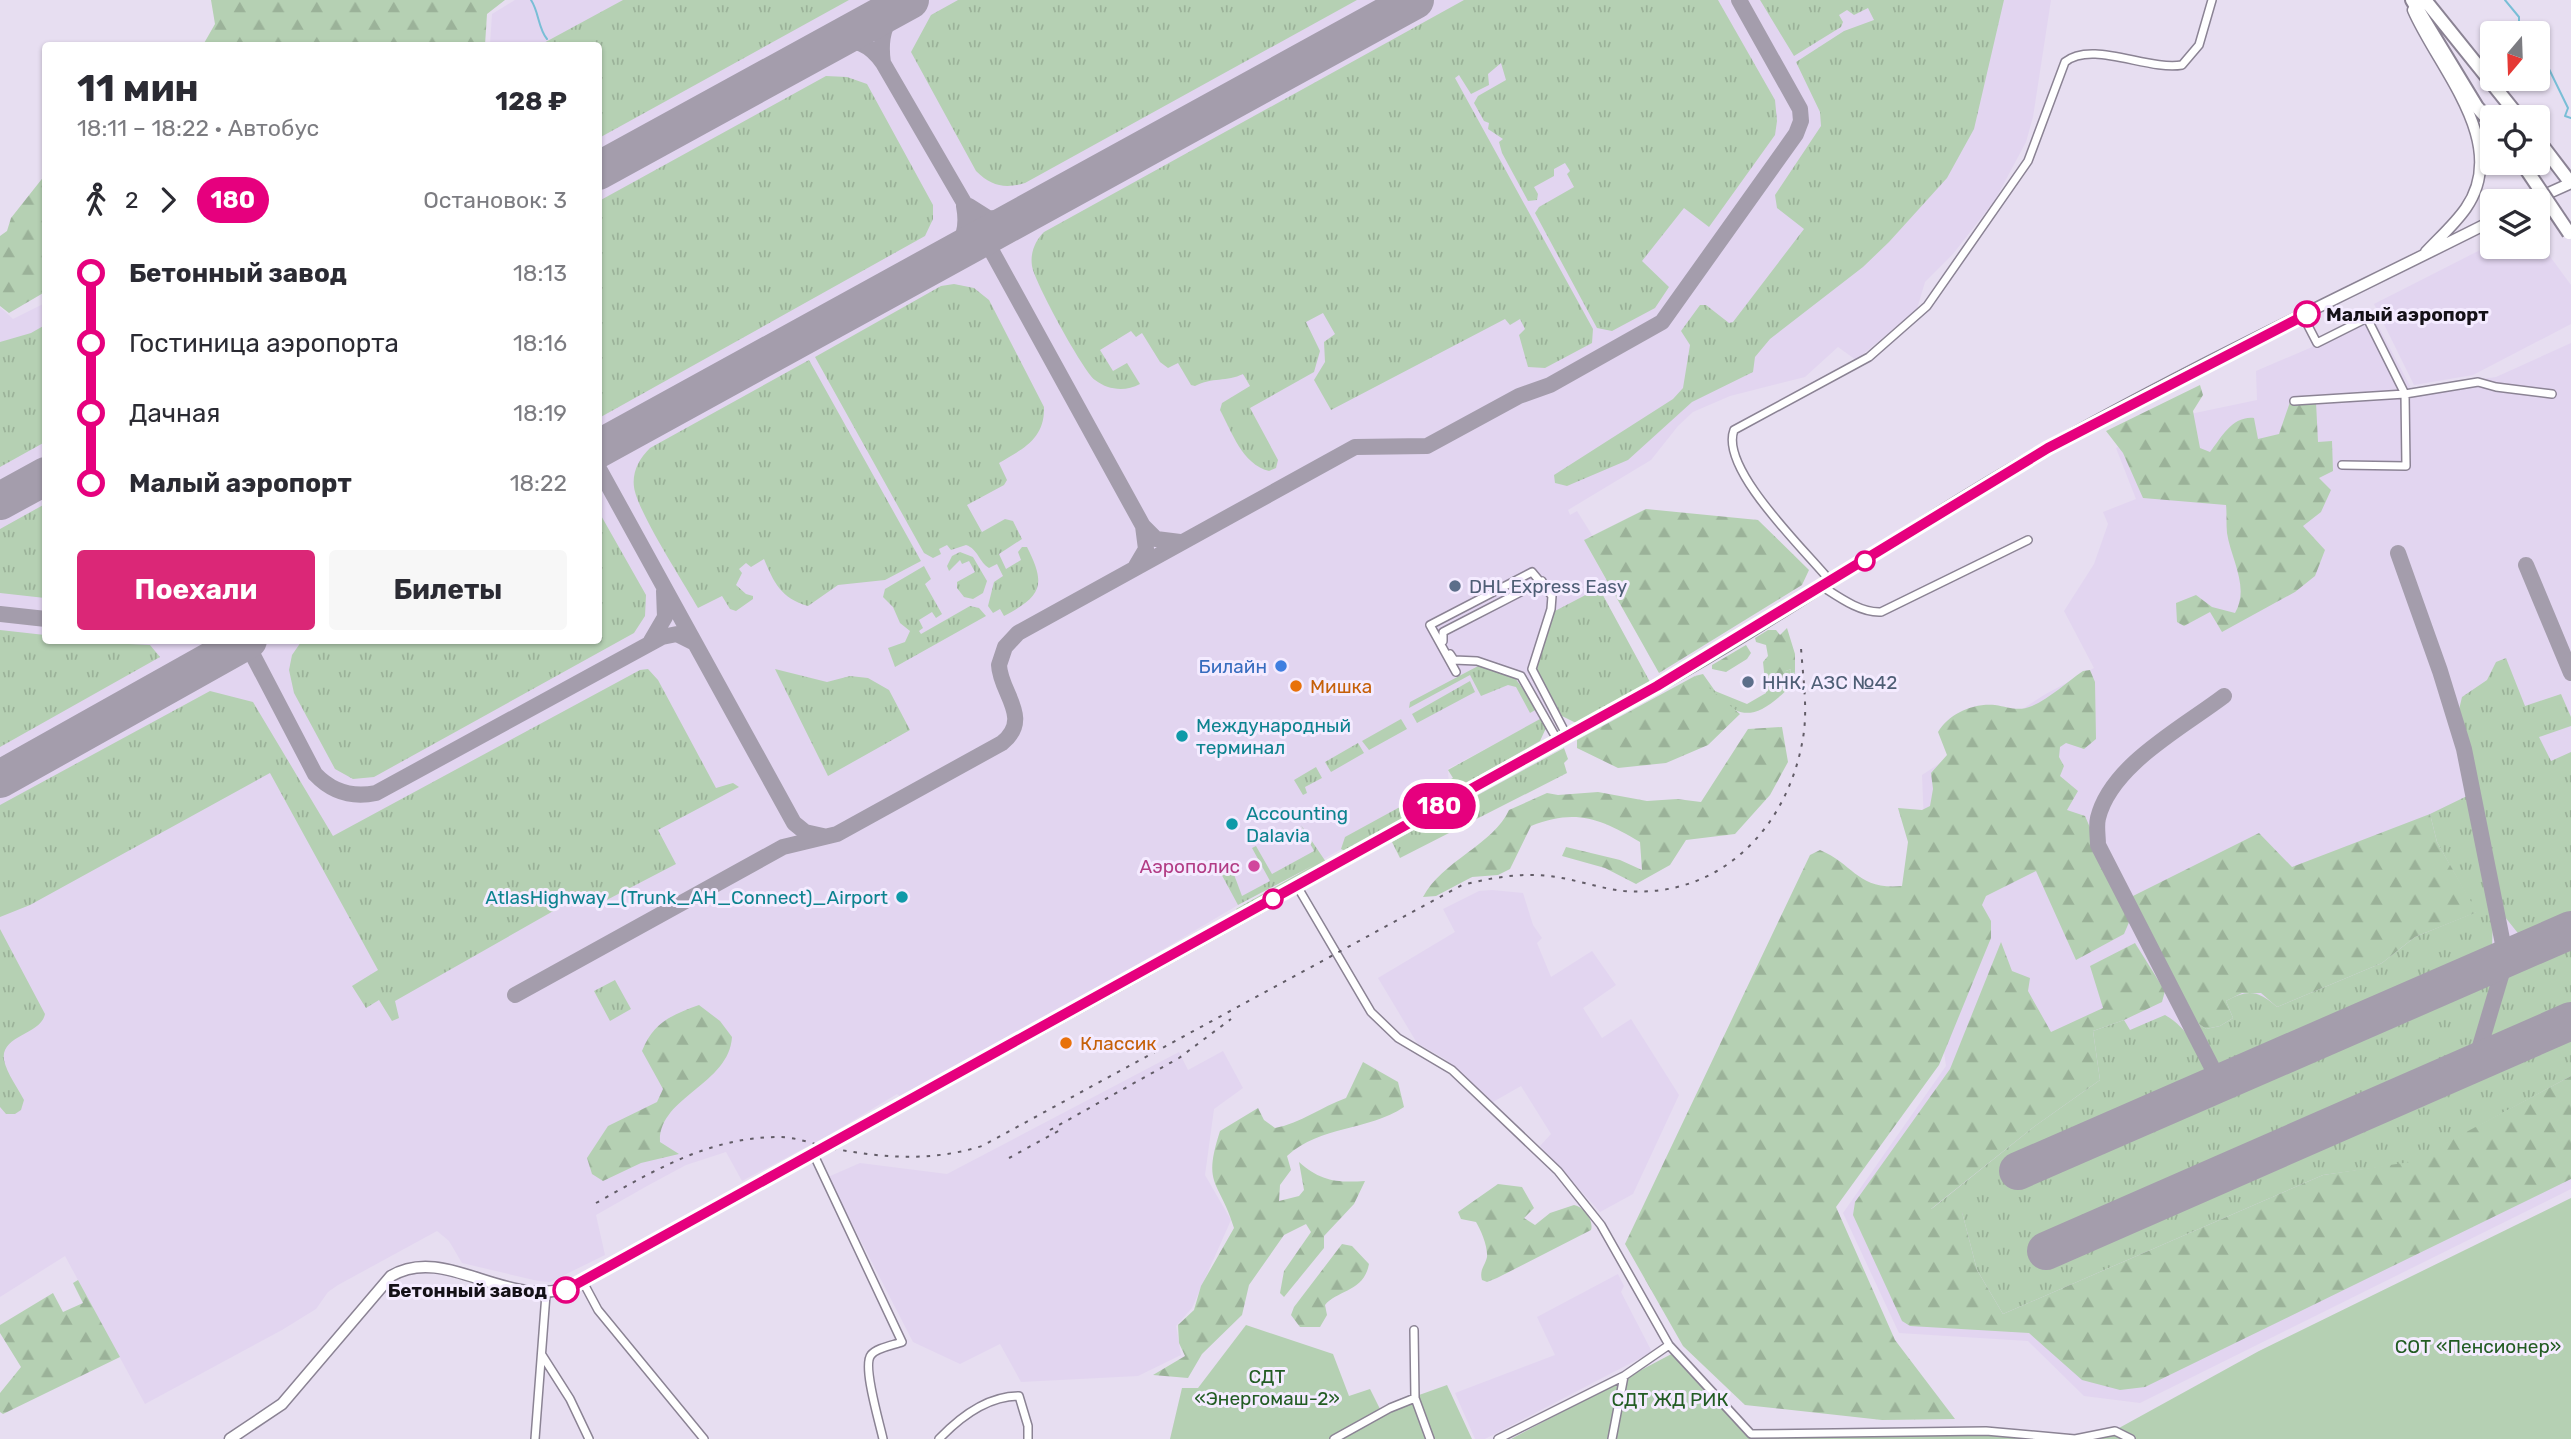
<!DOCTYPE html>
<html lang="ru">
<meta charset="utf-8">
<style>
:root{--surface:#fff;--page:#f7f7f7;--text:#2b2b33;--muted:#7c7c81;--accent:#db2777}
body{margin:0;font-family:Rubik,sans-serif;background:var(--page);color:var(--text);height:100vh;display:flex;flex-direction:column;font-size:26px;white-space:nowrap}
*{box-sizing:border-box;margin:0}
p{font-size:23px;color:var(--muted)}
.icon{flex:none;width:38px;height:38px;fill:none;stroke:currentColor;stroke-width:2;stroke-linecap:round;stroke-linejoin:round}
.map{position:relative;flex:1;overflow:hidden}
.panel{position:absolute;left:42px;top:42px;width:560px;height:602px;display:flex;flex-direction:column;background:var(--surface);border-radius:7px;box-shadow:0 2px 5px #0004}
.panel>*{flex:none}
.badge{padding:0 14px;border-radius:23px;font-size:24px;line-height:46px}
.needle{width:46px;rotate:199deg}
.buttons{position:absolute;left:2480px;top:21px;display:grid;gap:14px}
.buttons a{display:grid;place-items:center;width:70px;height:70px;border-radius:7px;background:var(--surface);box-shadow:0 2px 5px #0004;font-size:35px}
.map>.badge{position:absolute;translate:-50% -50%;box-shadow:0 0 0 4px #fff}
.legs{display:flex;align-items:center;gap:10px;height:77px;padding:0 35px;font-size:23px}
.legs p{margin-inline-start:auto}
.head{display:flex;align-items:center;justify-content:space-between;height:119px;padding:0 35px}
h1{font-size:38px;font-weight:700;line-height:52px}
.cta{display:flex;gap:14px;margin-top:auto;padding:14px 35px}
.cta a{flex:1;height:80px;border-radius:7px;background:var(--accent);color:#fff;font-size:28px;font-weight:700;line-height:80px;text-align:center}
.cta a+a{background:var(--page);color:var(--text)}
ul{padding:0 35px;list-style:none}
li{display:flex;align-items:center;gap:24px;height:70px;font-size:26px}
li i{display:grid;place-items:center;width:10px;height:100%;margin:0 9px;background:currentColor}
li i::after{content:'';width:18px;height:18px;margin:-9px;border:5px solid;border-radius:50%;background:var(--surface)}
li p{margin-inline-start:auto}
li:first-child i{background:linear-gradient(#0000 50%,currentColor 0)}
li:last-child i{background:linear-gradient(currentColor 50%,#0000 0)}
.map>svg:first-child{display:block}
.built{fill:#e2d5f0}
.grass{fill:url(#grass-tufts)}
.forest{fill:url(#forest-firs)}
.garden{fill:#b5d0b3}
.lines{fill:none;stroke-linecap:round;stroke-linejoin:round}
.stream{stroke:#79bed6;stroke-width:2}
.taxiway{stroke:#a49dac;stroke-width:16}
.runway{stroke:#a49dac;stroke-width:38}
.street-casing{stroke:#8b8394;stroke-width:10}
.secondary-casing{stroke:#8b8394;stroke-width:13}
.highway-casing{stroke:#8b8394;stroke-width:16}
.street{stroke:#fff;stroke-width:7}
.secondary{stroke:#fff;stroke-width:10}
.highway{stroke:#fff;stroke-width:12}
.rail{stroke:#625c67;stroke-width:2;stroke-dasharray:3.5 7;stroke-linecap:butt}
.highway-bridge-casing{stroke:#8b8394;stroke-width:16;stroke-linecap:butt}
.highway-bridge{stroke:#fff;stroke-width:12}
.line-1-casing{stroke:#fff;stroke-width:16}
.line-1{stroke:#e6007e;stroke-width:10}
.stop-1-dot{fill:#fff;stroke:#e6007e;stroke-width:3.5}
.service-dot{fill:#5c6f8a;stroke:#f4ebff;stroke-width:2.5}
.shop-dot{fill:#3f7fe0;stroke:#f4ebff;stroke-width:2.5}
.food-dot{fill:#e8710a;stroke:#f4ebff;stroke-width:2.5}
.culture-dot{fill:#0f9aa8;stroke:#f4ebff;stroke-width:2.5}
.hotel-dot{fill:#d1479c;stroke:#f4ebff;stroke-width:2.5}
.labels{text-anchor:middle;stroke-width:6;stroke-linejoin:round;paint-order:stroke}
.stop-label{font-size:19px;font-weight:bold;fill:#141117;stroke:#f4ebff;text-anchor:start}
.service-label{font-size:19px;fill:#4e5e75;stroke:#f4ebff;text-anchor:start}
.shop-label{font-size:19px;fill:#366cbe;stroke:#f4ebff;text-anchor:end}
.food-label{font-size:19px;fill:#c56008;stroke:#f4ebff;text-anchor:start}
.culture-label{font-size:19px;fill:#0d838f;stroke:#f4ebff;text-anchor:start}
.hotel-label{font-size:19px;fill:#b23c85;stroke:#f4ebff;text-anchor:end}
.park-label{font-size:19px;fill:#225c23;stroke:#f4ebff}
</style>
<div class="map">
<svg width="2571" height="1439" viewBox="0 0 2571 1439">
<defs>
<pattern id="grass-tufts" width="24" height="20" patternUnits="userSpaceOnUse" patternTransform="scale(1.75)"><rect width="24" height="20" fill="#b5d0b3"/><path d="M3 7l-1-3M5 7V3M7 7l1-3M15 17l-1-3M17 17v-4M19 17l1-3" fill="none" stroke="#9bb299"/></pattern>
<pattern id="forest-firs" width="22" height="20" patternUnits="userSpaceOnUse" patternTransform="scale(1.75)"><rect width="22" height="20" fill="#b5d0b3"/><path d="M5 1l3.5 6h-7zM16 11l3.5 6h-7z" fill="#9bb299"/></pattern>
</defs>
<rect width="100%" height="100%" fill="#e7def1"/>
<path class="built" d="M515,0h1536l-18,117 -7,25 -31,58 -42,54 -28,28 -8,27 -61,51 -18,-13 -33,30 -75,19 -37,16 -15,14 -27,34 -83,50 2,5 7,-4 15,24 -8,5 24,43 -9,5 42,78 -193,103 1,18 -7,8 -204,110 -203,120 -134,72 -4,-3 -68,41 -87,46 -16,-29 -40,13 -39,21 -51,29 9,40 -55,27 -12,-1 -76,-18 -13,-22 -12,-10 -99,54 -10,7 -12,17 -34,21 -137,74 -80,-148 -65,41v-990l13,12 32,-16 1,337h552v-594l-108,-1 2,-31z
M2538,240l33,45v39l-98,51 -59,10 -40,-81 118,-60 46,3z
M2375,320l36,68 85,-11 75,-34v846l-431,214 -56,-7 -56,-55 -129,-8 -56,-120 103,-147 -17,-123 -7,-168 122,-80 50,-27 -30,-57 30,-47 14,-40 -5,-12 33,-13 -20,-51 55,-30 86,-18 -1,-29z
M1492,890l31,3 10,32 9,13 -5,5 14,34 41,-26 24,34 -33,23 19,30 29,-19 48,76 -46,99 -33,18 -60,-66 11,-12 -30,-48 -28,16 -48,-43 -28,-16 -39,-65 77,-46 -12,-23 36,-18z
M1223,1051l20,37 -29,21 -9,66 26,45 -39,88 -16,18 5,29 -43,21 -117,6 -21,-38 -40,20 -47,-22 -85,-165 32,-14 87,11 232,-122 9,18z
M1618,1274l6,12 -3,6 31,60 -167,87h-10l-20,-46 100,-38 -18,-38z"/>
<path class="grass" d="M623,0h226l-250,138 -1,-92 -58,-1z
M958,0h399l-332,183c-20,6 -34,3 -49,-12l-65,-119 20,-37z
M1464,0h254l57,100 2,21 -2,14 -66,92 -25,-19 -42,53 27,26 -14,21 -43,23 -15,-3 -62,-115 4,-6 35,-20 -7,-13 3,-3 -5,-8 -11,6v7l-20,11 4,7 -1,6 -9,1 -26,-48 -3,-11 4,-3 -15,-10 1,-6 -5,-2 -10,-18 4,-7 28,-16 -5,-17 -13,11 1,11 -18,9 -12,-19 -4,3 138,251 -1,14 -47,25 -17,-1 -9,-32 6,-6 -5,-10 -10,6 -5,-6 -174,91 -17,-30 11,-18 -1,-20 11,-8 -12,-21 -17,9 14,29 -6,21 -64,36 28,52 -2,8 -7,3c-27,-7 -37,-39 -49,-61l2,-7 28,-17 -7,-12c-16,8 -31,3 -48,12l-4,-1 -13,-22 -10,5 -8,-6 -18,-29 -6,4 -5,-6 -31,19 13,21 14,-8 13,21c-15,8 -32,6 -45,-4 -12,-9 -61,-99 -63,-114 -2,-13 3,-25 12,-34z
M1760,0h244l-30,129 -27,49 -58,64 -26,25 -93,72 -15,18 -2,15 -61,30 -64,58 -61,26 -12,-3 -1,-8 119,-76 10,-11 7,-43 -9,-14 19,-26h6l23,18 4,-1 71,-93 -27,-21 -2,-13 46,-69 -1,-14 -24,-50 48,-31 30,-11 -6,-12 -14,7 -7,-5 -8,5 4,7 -2,5 -47,29z
M826,76l21,1 20,7 66,121v14l-8,17 -326,182v-217z
M954,284l20,4 15,12 55,107c1,32 -21,42 -45,56l8,17 -3,5 -37,20 15,27 23,-13 8,2 9,18 -23,15 7,15 15,-9 -3,-8 4,-5h5c20,39 14,49 -23,69l-4,-7 -7,4 -5,-7 6,-24 9,-6 -6,-12 -8,4c-10,-6 -11,-19 -23,-23l-15,5 -4,-5 -8,4 2,5 -8,4 -9,-5 -109,-196 126,-71z
M45,325v117l-45,25v-125l31,-9z
M809,360l112,201 -36,19 -47,5 -30,21c-27,-8 -34,-23 -44,-47l-13,8 -5,-4 -7,6 3,4 -6,12 10,9 7,2v3l-17,12 -6,-2 -8,-13 -24,12c-14,-25 -61,-97 -64,-121 -2,-15 5,-28 16,-39z
M45,504v94l-45,-5v-64z
M599,512l47,83 -1,21 -11,17 -260,144 -21,2 -18,-10 -41,-76 -5,-23 3,-15 9,-13 297,-2z
M960,552l13,5 14,24 -4,12 -10,6 -9,-2 -7,-9v-6l18,-10 -6,-11 -7,3 -2,-4 -11,11 -2,-5 5,-10z
M924,566l7,13 -6,5 17,30 -6,4 -4,-6 -13,8 4,8 -4,3 2,3 49,-28 9,2 7,8 -91,51 -7,-19 17,-6 5,-11 -10,-8 -7,-16 -10,-10 2,-8z
M1599,588l51,94 -74,41 -14,-7 -25,-46v-8l16,-50z
M0,630l45,5 1,5 104,5 10,12 -160,90z
M2506,658l19,48 36,-12 10,23v9l-32,11 12,24 20,-9v165l-50,20 -16,-20 -47,-203 4,-17 25,-17 9,-18z
M1480,665l33,10 24,34 -7,4 -14,-26 -8,-2 -27,11 -11,-21 -61,33 1,-6z
M648,669l10,11 58,108 17,-5 6,4 -81,43 18,34 -77,40 -21,-7 -183,104 4,17 -7,3 -13,-21 -13,8 -14,-22 26,-16 -108,-197 -240,132 -30,12v-112l210,-114 43,11 80,134 307,-166z
M775,669l52,13 23,-6 18,2 21,12 21,40 -82,46z
M1791,669l-1,5 5,-2 -1,11c-46,46 -57,35 -99,-7l8,-2 12,17 32,13 19,-11 1,-8 8,4 10,-9 1,-9z
M1470,681l5,11 -58,31 -5,-9z
M1401,719l6,10 -38,21 -7,-9z
M1540,719l6,9 -6,13 -84,48 -6,-2 -3,-6 6,-3 -5,-8z
M1358,743l6,10 -33,19 -6,-10z
M1564,748l4,11 -4,4 3,10 -167,85 -8,-16z
M1316,767l6,11 -17,9 2,6 -4,2 -9,-15z
M2467,796l18,95 8,19 -1,41 -272,117 -25,-47 11,8 14,-3 13,-8 -7,-17c22,-12 32,-11 51,6l105,-44 33,-26 61,-25 -39,-70 -7,-28z
M1410,805l8,5 -73,41 -4,-2 4,-12 53,-29z
M1301,825l27,40 -89,48 -3,-4 78,-44 -76,40 -20,-37 11,-7 13,35 28,-15 -18,-33 4,-2 16,28 42,-23z
M0,929l45,85c-4,21 -45,21 -41,46 3,14 14,28 20,40l-3,10 -6,4h-9l-6,-7z
M2571,946v130l-161,87 -87,12 -320,139 -26,-44 -15,-58 -33,-1 106,-85 65,-46 -7,-49 31,-11 6,10 35,-15c19,10 38,38 43,59l-192,85 -7,6 9,20z
M615,980l16,29 -21,12 -16,-30z"/>
<path class="forest" d="M211,0h294l-18,14 -2,31h-282l12,-21z
M45,175v117l-36,21 -9,-7v-70l7,-5 4,-13z
M2200,385l3,10 -10,16 7,37 10,4c12,-15 22,-36 44,-34l4,21 21,-5 11,-32h26l2,40 14,-1 1,30 -14,7 12,12 -10,22 -18,14 22,24 -10,26 -20,16 -73,40 -12,-20 -26,14 -7,-4 -1,-19 20,-8 16,12 23,6c15,-25 -4,-54 -8,-80 -1,-9 0,-19 -1,-28l-83,-7 -20,-45 -17,-22z
M1646,509l112,11 51,50 -7,15 -143,88 -75,-133z
M1787,628l8,26v18l-5,2 1,-5 -5,2 -1,9 -10,9 -10,-8 -2,-19 5,-6 -2,-11 -10,-3 -1,-4 13,-8h8l4,5z
M1746,645l5,8 -4,6 -21,13 -14,-3v-4z
M2090,670l5,12 1,57 -12,10 -18,-6 -6,4 -1,10 5,9 -4,10 18,15 -11,19 18,6 45,104 -6,14 -48,26 -40,-89 -50,25 -4,9 9,16v17l-52,127 -103,142 59,133 60,79 -73,1 -137,-15 -62,-59 -58,-102 185,-389 10,-5c35,15 37,40 82,36l6,-44 -10,-34 24,2 8,-4 3,-17 -2,-16 16,-18 -9,-23c11,-18 34,-29 57,-27 14,2 23,7 37,1 18,-8 35,-24 51,-35z
M1695,676l45,38 -32,31 -42,18 -48,5 -41,-20v-8z
M1782,727l6,35 -18,33 -35,39 -49,6 -16,25 -34,19 -31,-16 -43,-12 4,-9 54,13 22,10 -2,-28c-39,-23 -64,-34 -109,-16l-21,43 -12,6 -26,2 -36,19 -13,1c19,-36 71,-53 86,-87l38,-17 11,2 40,-3 49,9 30,-2 24,3 47,-73z
M2430,814l7,28 40,70 -62,25 -33,26 -105,44 -16,-14h-19l-16,8 7,17 -13,8 -14,3 -11,-8 -64,-124 128,-64 33,34z
M2001,942l11,29 18,7 -2,13 23,41 52,-24 -13,-42 45,-23 30,48 -3,11 -38,18 -31,11 7,49 -65,46 -104,83 17,-4 14,7 15,58 26,44 320,-139 87,-13 161,-86v103l-426,208 -25,3 -38,-10 -53,-47 -119,-7 -8,-5 -49,-106 2,-13 95,-133z
M699,1005l21,16 12,16c-3,48 -74,60 -72,105l19,12 -38,9 -38,18 -11,-7 -5,-16 21,-32 49,-24 6,-13 -21,-38c11,-28 29,-36 57,-46z
M1363,1062l35,20 6,25c-36,24 -83,18 -117,49l4,14 -11,15 -1,16 20,-5 5,-6 -5,-28c21,19 38,21 66,19l-11,23 -30,32v12l-40,49 -4,-4 4,-22 27,-39 -5,-8 -22,11 -35,50 -7,30 -40,39 -14,24 -35,-3 32,-19 -6,-13 -1,-18 16,-15 7,-24 33,-58c-15,-49 -32,-41 -14,-97l38,-23 6,12 11,8c26,-5 46,-21 71,-30z
M1498,1184l24,3 12,21 -10,10 11,7 15,-12 24,-8c10,2 20,15 17,25l-94,48 -10,4 -5,-2c-3,-10 3,-14 5,-23 1,-10 -6,-27 -11,-35l-15,-3 -3,-7z
M1342,1244l10,2 17,18c-5,28 -32,26 -44,41l2,10 -7,12h-20l-9,-12 3,-8z
M78,1280l42,77 -117,57 -3,-2v-19l21,-26 -21,-34v-8l53,-32 10,19 20,-9 -10,-20z"/>
<path class="garden" d="M2571,1198v241h-1060l168,-89 71,82 228,-4 98,10 43,-10 140,-77z
M1246,1325l87,29 16,42 21,-7 10,20 67,-24 25,54h-302l12,-51h16z"/>
<g class="lines">
<path class="stream" d="M531,0c8,12 7,28 16,39
M2505,0l14,17v8l6,8
M2538,43l1,16 9,8 20,41 -3,8 6,2"/>
<path class="taxiway" d="M908,1c-23,15 -29,35 -25,62l101,174 159,289
M833,42c22,-4 37,2 50,21
M969,206l19,12 26,2
M947,257c17,-13 21,-30 17,-51
M598,467l196,356 11,9 18,4
M2398,553l42,118 24,78 42,210 -31,104
M2526,565l45,108
M1136,566l10,-17 -3,-23 13,13 24,3
M0,614l46,5
M240,640l6,2 69,132c17,18 37,24 61,19l286,-156 15,-3 18,9
M651,641l14,-24 -1,-26
M515,995l268,-148 54,-13 165,-91c31,-25 -2,-50 -3,-78l6,-18 13,-14 337,-186 72,-1 92,-50 31,-11 112,-63 134,-188 5,-13 -1,-12 -61,-109
M2220,1083l-122,-238c0,-8 -2,-19 0,-27 13,-53 84,-90 126,-122"/>
<path class="runway" d="M598,171l312,-171
M598,449l817,-449
M0,501l46,-25
M0,779l248,-139
M2018,1171l553,-241
M2046,1251l525,-230"/>
<defs>
<path id="street" d="M2303,316l14,27 50,-25 38,76 73,-12 18,5 56,7
M2294,401l111,-7 1,72 -64,-1
M1831,582c-24,-30 -112,-113 -97,-152l135,-73 58,-51 101,-145 37,-99c27,-22 83,9 117,3l17,-20 13,-45
M1823,587c17,11 38,26 58,25l147,-72
M1443,641v-9l99,-51
M1450,654l4,6 23,1 44,15 37,65
M1456,672l-26,-47 102,-53 20,24 -1,13 -19,60 35,67
M1297,886l74,126 27,26 54,32 106,101 43,54 68,120 82,89 235,-3 89,8 40,-8 16,8
M813,1153l89,189c-8,3 -26,6 -31,13 -9,11 9,69 12,84
M583,1282l15,28 106,129
M1414,1330l1,68 15,41
M542,1355l28,44 19,40
M535,1439l11,-145
M939,1439c21,-22 49,-43 80,-43l9,30v13
M1334,1439l56,-31 25,-10
M1498,1439l126,-63
M1612,1439l12,-63 45,-31"/>
<path id="secondary" d="M2413,10c25,58 98,133 53,198 -11,16 -27,30 -40,44
M2531,201l40,-18
M230,1439l52,-35 109,-128c59,-35 124,45 194,4 163,-93 329,-181 493,-272 193,-106 385,-214 577,-320 126,-70 243,-154 368,-226 152,-88 312,-162 469,-241"/>
<path id="highway" d="M2412,0l65,107 15,17
M2425,0l94,117
M2538,140l32,42"/>
</defs>
<use href="#street" class="street-casing"/>
<use href="#secondary" class="secondary-casing"/>
<use href="#highway" class="highway-casing"/>
<use href="#street" class="street"/>
<use href="#secondary" class="secondary"/>
<use href="#highway" class="highway"/>
<path class="rail" d="M1050,1130l129,-72 52,-39
M1009,1158l53,-29
M596,1203c59,-33 114,-66 183,-66 16,0 35,7 51,11 53,10 100,14 152,-2l480,-261c36,-9 69,-14 105,-6 19,4 38,10 57,12 96,8 164,-63 179,-153 5,-29 0,-60 -2,-90"/>
<defs>
<path id="highway-bridge" d="M2522,163l47,70"/>
</defs>
<use href="#highway-bridge" class="highway-bridge-casing"/>
<use href="#highway-bridge" class="highway-bridge"/>
</g>
<g class="lines">
<defs>
<path id="line-1" d="M566,1290l1091,-604 391,-238 259,-134"/>
</defs>
<use href="#line-1" class="line-1-casing"/>
<use href="#line-1" class="line-1"/>
</g>
<g class="stop-1-dot">
<circle cx="2307" cy="314" r="12"/>
<circle cx="1865" cy="561" r="9"/>
<circle cx="1273" cy="899" r="9"/>
<circle cx="566" cy="1290" r="12"/>
</g>
<g class="service-dot">
<circle cx="1455" cy="586" r="7"/>
<circle cx="1748" cy="682" r="7"/>
</g>
<circle class="shop-dot" cx="1281" cy="666" r="7"/>
<g class="food-dot">
<circle cx="1296" cy="686" r="7"/>
<circle cx="1066" cy="1043" r="7"/>
</g>
<g class="culture-dot">
<circle cx="1182" cy="736" r="7"/>
<circle cx="1232" cy="824" r="7"/>
<circle cx="902" cy="897" r="7"/>
</g>
<circle class="hotel-dot" cx="1254" cy="866" r="7"/>
<g class="labels">
<g class="stop-label">
<text x="2326" y="321">Малый аэропорт</text>
<text x="547" y="1297" text-anchor="end">Бетонный завод</text>
</g>
<g class="service-label">
<text x="1469" y="593">DHL Express Easy</text>
<text x="1762" y="689">ННК, АЗС №42</text>
</g>
<g class="shop-label">
<text x="1267" y="673">Билайн</text>
</g>
<g class="food-label">
<text x="1310" y="693">Мишка</text>
<text x="1080" y="1050">Классик</text>
</g>
<g class="culture-label">
<text x="1196" y="732">Международный<tspan x="1196" dy="22">терминал</tspan></text>
<text x="1246" y="820">Accounting<tspan x="1246" dy="22">Dalavia</tspan></text>
<text x="888" y="904" text-anchor="end">AtlasHighway_(Trunk_AH_Connect)_Airport</text>
</g>
<g class="hotel-label">
<text x="1240" y="873">Аэрополис</text>
</g>
<g class="park-label">
<text x="2478" y="1353">СОТ «Пенсионер»</text>
<text x="1267" y="1383">СДТ<tspan x="1267" dy="22">«Энергомаш-2»</tspan></text>
<text x="1670" y="1406">СДТ ЖД РИК</text>
</g>
</g>
</svg>
<div class="buttons">
<a><svg class="needle" viewBox="-14 -14 28 28"><path d="M0-13l5 13h-10z" fill="#e53935"/><path d="M0 13l5-13h-10z" fill="#7c7c81"/></svg></a>
<a><svg class="icon" aria-label="locate" viewBox="0 0 24 24"><circle cx="12" cy="12" r="6"/><path d="M12 2v4M12 18v4M2 12h4M18 12h4"/></svg></a>
<a><svg class="icon" aria-label="layers" viewBox="0 0 24 24"><path d="M12 4l9 5-9 5-9-5zM3 14l9 5 9-5"/></svg></a>
</div>
<b class="badge" style="left:1439px;top:806px;background:#e6007e;color:#fff">180</b>
<section class="panel">
<div class="head"><div><h1>11 мин</h1><p>18:11 – 18:22 · Автобус</p></div><b>128 ₽</b></div>
<div class="legs"><svg class="icon" aria-label="walk" viewBox="0 0 24 24"><circle cx="13" cy="4" r="2"/><path d="M13 8l-2 6 4 7M11 14l-3 7M7 12l3-4h3l4 4"/></svg>2<svg class="icon" aria-label="forward" viewBox="0 0 24 24"><path d="M9 5l7 7-7 7"/></svg><b class="badge" style="background:#e6007e;color:#fff">180</b><p>Остановок: 3</p></div>
<ul>
<li><i style="color:#e6007e"></i><b>Бетонный завод</b><p>18:13</p></li>
<li><i style="color:#e6007e"></i><span>Гостиница аэропорта</span><p>18:16</p></li>
<li><i style="color:#e6007e"></i><span>Дачная</span><p>18:19</p></li>
<li><i style="color:#e6007e"></i><b>Малый аэропорт</b><p>18:22</p></li>
</ul>
<div class="cta"><a>Поехали</a><a>Билеты</a></div>
</section>
</div>
